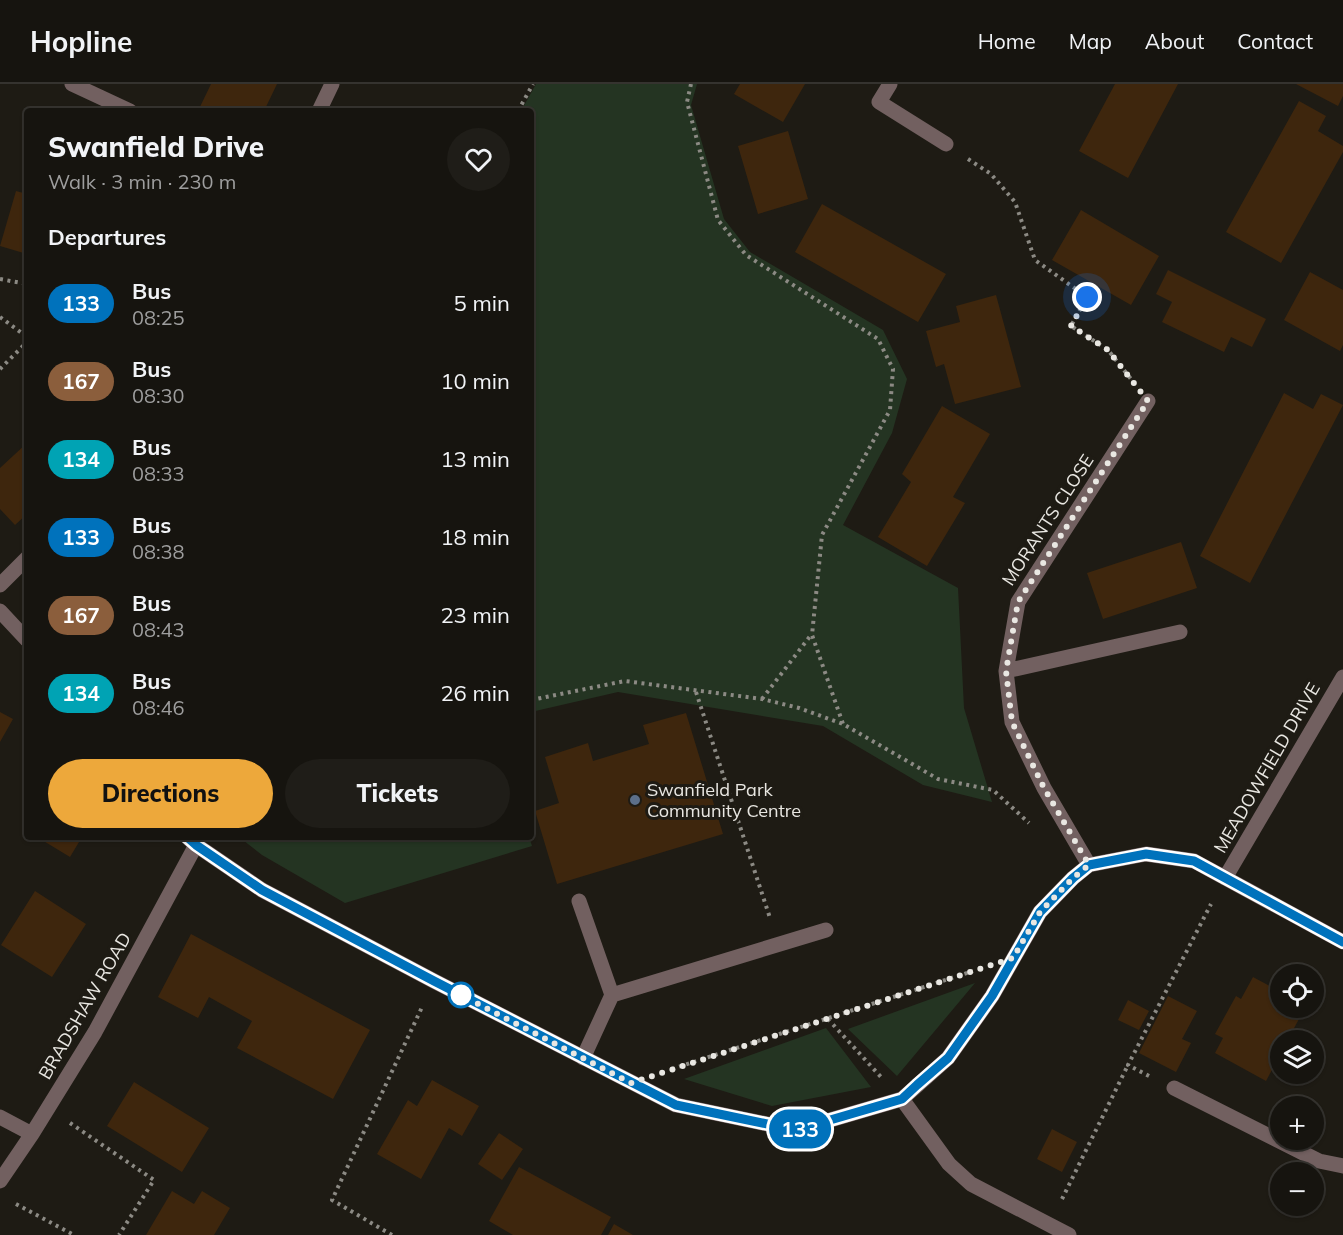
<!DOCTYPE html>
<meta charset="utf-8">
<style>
:root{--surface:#16140f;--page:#1f1d18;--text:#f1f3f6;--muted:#9e9e9e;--line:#35332f;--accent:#eda83b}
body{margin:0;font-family:Mulish,sans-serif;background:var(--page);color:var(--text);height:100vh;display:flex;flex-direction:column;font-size:22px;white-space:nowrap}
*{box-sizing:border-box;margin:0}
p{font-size:20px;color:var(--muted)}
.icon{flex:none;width:33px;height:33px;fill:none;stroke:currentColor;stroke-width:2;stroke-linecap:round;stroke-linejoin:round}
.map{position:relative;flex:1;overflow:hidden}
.side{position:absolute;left:24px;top:24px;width:510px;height:732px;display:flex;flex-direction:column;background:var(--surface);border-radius:6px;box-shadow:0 2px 4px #0004,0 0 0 2px var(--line)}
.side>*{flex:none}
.badge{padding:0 12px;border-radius:20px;font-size:21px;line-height:39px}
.fabs{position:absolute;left:1270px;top:880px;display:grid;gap:12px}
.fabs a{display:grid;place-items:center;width:54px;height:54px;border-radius:50%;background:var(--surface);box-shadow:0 2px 4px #0004,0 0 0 2px var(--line);font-size:30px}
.you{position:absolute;width:30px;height:30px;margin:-15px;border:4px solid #fff;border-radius:50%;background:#1a73e8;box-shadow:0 0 0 9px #1a73e833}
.map>.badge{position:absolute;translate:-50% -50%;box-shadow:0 0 0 3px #fff}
h2{padding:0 24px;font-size:22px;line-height:54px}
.round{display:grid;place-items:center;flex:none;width:63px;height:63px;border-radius:32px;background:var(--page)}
.summary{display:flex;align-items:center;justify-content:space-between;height:102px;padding:0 24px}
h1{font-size:28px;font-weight:800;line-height:45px}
.primary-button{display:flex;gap:12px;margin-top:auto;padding:12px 24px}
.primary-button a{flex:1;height:69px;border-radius:36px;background:var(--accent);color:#111;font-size:24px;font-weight:800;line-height:69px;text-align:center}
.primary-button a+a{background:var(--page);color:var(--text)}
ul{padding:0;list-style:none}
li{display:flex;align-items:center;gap:18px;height:78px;padding:0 24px}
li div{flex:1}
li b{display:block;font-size:22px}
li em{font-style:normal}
li .badge{min-width:66px;font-weight:700;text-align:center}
header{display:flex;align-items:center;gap:36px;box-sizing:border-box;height:84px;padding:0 30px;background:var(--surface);border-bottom:2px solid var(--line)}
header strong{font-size:28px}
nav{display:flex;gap:33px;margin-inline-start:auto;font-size:21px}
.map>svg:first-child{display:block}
.green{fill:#243422}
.building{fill:#3e260d}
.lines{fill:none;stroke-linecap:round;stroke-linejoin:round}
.path{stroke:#8c8a84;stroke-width:4;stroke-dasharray:3 4.5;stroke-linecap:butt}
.service{stroke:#726060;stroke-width:15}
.minor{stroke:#726060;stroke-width:15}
.line-casing{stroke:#fff;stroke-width:14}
.line{stroke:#0072bc;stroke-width:9}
.walk{stroke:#e9e7e2;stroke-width:6;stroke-dasharray:0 10.8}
.service-dot{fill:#5c6f8a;stroke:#1e1b14;stroke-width:2}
.stop-dot{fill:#fff;stroke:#0072bc;stroke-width:3}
.labels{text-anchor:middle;stroke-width:6;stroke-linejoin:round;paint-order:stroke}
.street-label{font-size:18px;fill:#e9e7e2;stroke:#1e1b14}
.poi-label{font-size:18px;fill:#e9e7e2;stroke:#1e1b14;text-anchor:start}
</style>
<header>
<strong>Hopline</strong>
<nav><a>Home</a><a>Map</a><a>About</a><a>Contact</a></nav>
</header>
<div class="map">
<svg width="1343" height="1151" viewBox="0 0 1343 1151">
<rect width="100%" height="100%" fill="#1e1b14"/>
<path class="green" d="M536,0h161l-6,21 33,114 26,33 133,78 24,49 -15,54 -49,92 115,63 6,120 28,94 -69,-17 -100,-59 -205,-34 -87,20v-601h-10z
M239,753h290l3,9 -187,57 -83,-48z
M975,899l-78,93 -49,-47z
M826,944l45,59 -99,19 -88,-27z"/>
<path class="building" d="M211,0h66l-13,27h-66z
M740,0h65l-22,38 -49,-28z
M1115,0h63l-50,94 -49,-27z
M1296,0h47v12l-5,10z
M1299,17l27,15 -8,15 25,15v6l-62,111 -55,-31z
M788,47l20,68 -50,15 -20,-68z
M16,107l11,3v60l-27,-8z
M822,120l124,70 -28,48 -123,-70z
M1081,126l78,46 -28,49 -79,-45z
M1168,186l98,49 -14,28 -21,-10 -7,15 -62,-30 10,-20 -16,-8z
M1310,188l33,18v55l-3,6 -56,-31z
M996,211l25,92 -66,17 -11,-40 -8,3 -10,-36 34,-9 -4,-16z
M1284,309l29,16 8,-15 22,11 -93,178 -50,-27z
M942,322l48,28 -37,63 12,6 -38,63 -49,-29 33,-55 -9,-8z
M27,359v71l-12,11 -15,-16v-41z
M1181,458l16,46 -94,31 -16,-46z
M0,628l13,7 -13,23z
M686,629l37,121 -166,50 -22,-73 24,-8 -14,-46 43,-14 5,18 56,-17 -6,-19z
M37,753h45l-12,20z
M35,807l51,33 -34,53 -51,-32z
M191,850l179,96 -37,69 -96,-51 15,-27 -43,-24 -11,21 -40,-21z
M1253,893l28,15v16h24l-18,33h-6v12l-15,28 -51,-28 8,-15 -8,-4 21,-38 5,3z
M1168,912l29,15 -15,28 9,4 -15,29 -37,-19z
M1128,916l21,11 -10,19 -21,-10z
M432,996l47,26 -17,30 -13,-8 -28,51 -44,-25 31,-54 9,6z
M134,998l75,46 -27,44 -75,-46z
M1052,1045l25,13 -15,30 -25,-13z
M499,1049l24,16 -21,31 -24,-16z
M519,1083l92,50 -10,18h-88l-24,-14z
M172,1107l22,13 8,-13 28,17 -16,27h-68z
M614,1140l19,11h-25z"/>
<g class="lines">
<path class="path" d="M691,0l-4,18 31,118 28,35 132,84 15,30 -3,41 -68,125 -10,100 31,89
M518,27l15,-27
M968,75l23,15 24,28 20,58 52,37 -16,29 37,24 23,29
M0,195l27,5
M0,233l27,20
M0,285l27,-27
M696,608l74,226
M762,615l49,-64
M531,616l94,-19 137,18 37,9 44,16 95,55 55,11 36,33
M828,935l53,58
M672,985l301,-98
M1149,992l-21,-11 83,-161
M70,1039l84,57 -35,55
M1062,1115l66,-134
M16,1120l58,31
M392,1151l-60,-35 91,-195"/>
<path class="service" d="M579,817l33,94
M583,974l29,-63 214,-65"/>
<path class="minor" d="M72,0l58,27
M890,0l-11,18 67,42
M319,27l13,-27
M0,501l27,-27
M0,527l27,29
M1006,587l174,-39
M187,753l9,8 66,45 172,91 242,124 120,25 106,-31 46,-41 44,-62 48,-84 33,-34 16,-13 57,-11 48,7 149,81
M1089,781l-45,-77 -32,-66 -6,-51 12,-69 130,-201
M1225,794l118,-201
M1174,1004l145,73 24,5
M902,1015l47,65 22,20 98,51
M0,1033l32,17
M0,1097l32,-47 63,-102 101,-187"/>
</g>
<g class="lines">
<defs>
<path id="line" d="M187,753l9,8 66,45 172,91 242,124 120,25 106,-31 15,-14 31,-27 44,-62 48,-84 33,-34 16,-13 57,-11 48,7 149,81"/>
</defs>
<use href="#line" class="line-casing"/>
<use href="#line" class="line"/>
<path class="walk" d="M461,911l-6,-3 176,91 382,-125 27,-46 33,-34 16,-13 -45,-77 -32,-66 -6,-51 12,-69 130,-201 -40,-51 -37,-24 16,-29"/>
</g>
<circle class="service-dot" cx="635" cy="716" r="6"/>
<circle class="stop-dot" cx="461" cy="911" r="12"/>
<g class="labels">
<g class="street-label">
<text transform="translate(1048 436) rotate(-57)" y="6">MORANTS CLOSE</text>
<text transform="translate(1267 684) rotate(-60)" y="6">MEADOWFIELD DRIVE</text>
<text transform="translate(85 922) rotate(-60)" y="6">BRADSHAW ROAD</text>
</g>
<g class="poi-label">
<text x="647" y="712">Swanfield Park<tspan x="647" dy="21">Community Centre</tspan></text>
</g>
</g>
</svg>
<div class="fabs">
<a><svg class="icon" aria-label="locate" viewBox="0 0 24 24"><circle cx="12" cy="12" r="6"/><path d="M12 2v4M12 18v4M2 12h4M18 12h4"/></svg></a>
<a><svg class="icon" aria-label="layers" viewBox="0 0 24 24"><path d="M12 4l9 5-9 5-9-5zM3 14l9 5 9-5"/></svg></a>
<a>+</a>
<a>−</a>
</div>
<div class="you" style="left:1087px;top:213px"></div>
<b class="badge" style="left:800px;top:1045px;background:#0072bc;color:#fff">133</b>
<section class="side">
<div class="summary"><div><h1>Swanfield Drive</h1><p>Walk · 3 min · 230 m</p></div><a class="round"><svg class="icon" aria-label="heart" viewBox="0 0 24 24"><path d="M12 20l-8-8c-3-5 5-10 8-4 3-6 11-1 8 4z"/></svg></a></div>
<h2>Departures</h2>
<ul>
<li><span class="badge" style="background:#0072bc;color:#fff">133</span><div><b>Bus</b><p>08:25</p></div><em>5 min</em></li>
<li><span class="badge" style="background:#8b5e3c;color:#fff">167</span><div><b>Bus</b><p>08:30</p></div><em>10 min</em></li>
<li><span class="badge" style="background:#00a3b4;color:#fff">134</span><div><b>Bus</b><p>08:33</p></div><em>13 min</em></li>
<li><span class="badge" style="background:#0072bc;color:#fff">133</span><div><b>Bus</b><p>08:38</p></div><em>18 min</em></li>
<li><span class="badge" style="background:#8b5e3c;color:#fff">167</span><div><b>Bus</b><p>08:43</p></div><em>23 min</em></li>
<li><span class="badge" style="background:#00a3b4;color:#fff">134</span><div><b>Bus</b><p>08:46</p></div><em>26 min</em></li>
</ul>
<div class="primary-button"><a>Directions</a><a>Tickets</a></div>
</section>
</div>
